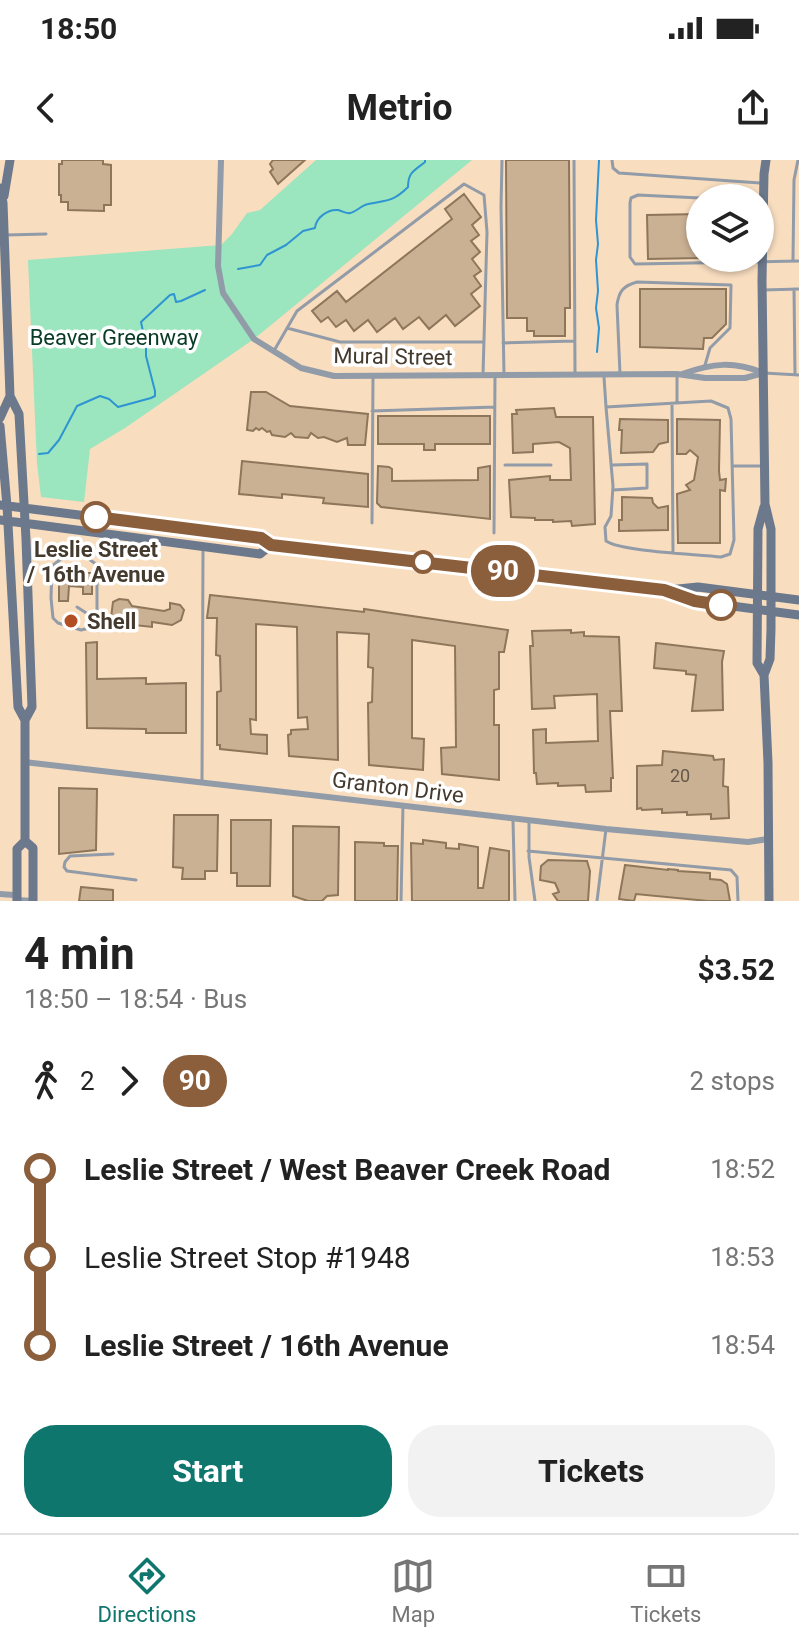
<!DOCTYPE html>
<meta charset="utf-8">
<style>
:root{--surface:#fff;--page:#f2f2f2;--text:#222;--muted:#767676;--line:#e0e0e0;--accent:#0f766e}
body{margin:0;font-family:Roboto,sans-serif;background:var(--page);color:var(--text);height:100vh;display:flex;flex-direction:column;font-size:30px;white-space:nowrap}
*{box-sizing:border-box;margin:0}
p{font-size:26px;color:var(--muted)}
.icon{flex:none;width:44px;height:44px;fill:none;stroke:currentColor;stroke-width:2;stroke-linecap:round;stroke-linejoin:round}
.map{position:relative;height:741px;overflow:hidden}
.drawer{display:flex;flex-direction:column;background:var(--surface);flex:1}
.drawer>*{flex:none}
.badge{padding:0 16px;border-radius:26px;font-size:28px;line-height:52px}
.tools{position:absolute;left:686px;top:24px;display:grid;gap:16px}
.tools a{display:grid;place-items:center;width:88px;height:88px;border-radius:50%;background:var(--surface);box-shadow:0 2px 6px #0004;font-size:40px}
.map>.badge{position:absolute;translate:-50% -50%;box-shadow:0 0 0 4px #fff}
.legs{display:flex;align-items:center;gap:12px;height:88px;padding:0 24px;font-size:26px}
.legs p{margin-inline-start:auto}
.head{display:flex;align-items:center;justify-content:space-between;height:136px;padding:0 24px}
h1{font-size:44px;font-weight:700;line-height:60px}
.button{display:flex;gap:16px;margin-top:auto;padding:16px 24px}
.button a{flex:1;height:92px;border-radius:32px;background:var(--accent);color:#fff;font-size:32px;font-weight:700;line-height:92px;text-align:center}
.button a+a{background:var(--page);color:var(--text)}
ul{padding:0 24px;list-style:none}
li{display:flex;align-items:center;gap:28px;height:88px;font-size:30px}
li i{display:grid;place-items:center;width:12px;height:100%;margin:0 10px;background:currentColor}
li i::after{content:'';width:20px;height:20px;margin:-10px;border:6px solid;border-radius:50%;background:var(--surface)}
li p{margin-inline-start:auto}
li:first-child i{background:linear-gradient(#0000 50%,currentColor 0)}
li:last-child i{background:linear-gradient(currentColor 50%,#0000 0)}
.status{display:flex;justify-content:space-between;align-items:center;height:56px;padding:0 40px;background:var(--surface);direction:ltr}
.status svg{height:22px;fill:currentColor}
header{display:flex;justify-content:space-between;align-items:center;height:104px;padding:0 24px;background:var(--surface);font-size:36px;font-weight:700}
.dock{display:flex;justify-content:space-around;align-items:center;height:112px;border-top:2px solid var(--line);background:var(--surface);font-size:22px;color:var(--muted)}
.dock a{display:grid;justify-items:center;gap:4px}
.dock .selected{color:var(--accent)}
.map>svg:first-child{display:block}
.green{fill:#9be5bf}
.lines{fill:none;stroke-linecap:round;stroke-linejoin:round}
.stream{stroke:#2e94d2;stroke-width:2}
.building{fill:#cab194;stroke:#8e765b;stroke-width:2}
.lane{stroke:#929ba8;stroke-width:3}
.street{stroke:#929ba8;stroke-width:6}
.secondary{stroke:#6c788c;stroke-width:9}
.line-1-casing{stroke:#fff;stroke-width:18}
.line-1{stroke:#8b5e3c;stroke-width:12}
.stop-1-dot{fill:#fff;stroke:#8b5e3c;stroke-width:4}
.poi-dot{fill:#b34d24;stroke:#fff;stroke-width:3}
.labels{text-anchor:middle;stroke-width:7;stroke-linejoin:round;paint-order:stroke}
.number-label{font-size:18px;fill:#665848}
.park-label{font-size:22px;fill:#083b27;stroke:#fff}
.street-label{font-size:22px;fill:#453a2e;stroke:#fff}
.stop-label{font-size:22px;font-weight:bold;fill:#453a2e;stroke:#fff}
.poi-label{font-size:22px;font-weight:bold;fill:#453a2e;stroke:#fff;text-anchor:start}
</style>
<div class="status"><b>18:50</b><svg viewBox="0 0 49 12"><path d="M0 12V9h3v3zM5 12V6h3v6zM10 12V3h3v9zM15 12V0h3v12zM26 1h20v11H26zM47 4h2v5h-2z"/></svg></div>
<header><svg class="icon" aria-label="back" viewBox="0 0 24 24"><path d="M15 5l-7 7 7 7"/></svg>Metrio<svg class="icon" aria-label="share" viewBox="0 0 24 24"><path d="M12 15V3M7 8l5-5 5 5M5 13v7h14v-7"/></svg></header>
<div class="map">
<svg width="799" height="741" viewBox="0 0 799 741">
<rect width="100%" height="100%" fill="#f8ddbf"/>
<path class="green" d="M316,0h156l-218,179 -129,89 -35,21 -6,53 -43,-5 -4,-34 -9,-203 193,-15 11,-11 15,-21 13,-3z"/>
<g class="lines">
<path class="stream" d="M238,109l22,-4 7,-10 19,-10 17,-14 12,-3c1,-10 12,-19 23,-18 4,1 8,4 12,3 6,-1 12,-8 18,-9 19,-4 25,-2 40,-17 0,-15 6,-16 17,-25v-2
M597,192l2,-24 -3,-20 2,-17 -2,-31 2,-16 -2,-24 3,-60
M39,294l9,-1 11,-13 18,-34 23,-10 9,3 9,8 33,-9 4,-2v-5l-9,-35v-10l-5,-24 29,-27 4,-1 2,8 5,-1 24,-11"/>
</g>
<path class="building" d="M62,0h41v4l8,1v40h-7v6l-36,-1v-8h-7v-7h-2v-31h3z
M273,0h32l-27,24 -8,-12 3,-3 -3,-5z
M506,0h63l1,148h-5v28h-31v-5h-7v-13h-20z
M464,34l17,23 -9,8 7,10 -8,6 9,11 -8,7 9,12 -7,5 7,10 -10,8 9,12 -25,20 -9,-11 -17,14 -10,-12 -16,12 -8,-11 -18,14 -9,-12 -14,11 -8,-11 -10,7 -8,-10 -7,5 -9,-11 25,-20 9,11 106,-83 -7,-10z
M700,54v44l-52,1 -1,-44z
M640,129h86v35l-14,14h-8l-1,11 -63,-2z
M251,232h15l24,14 78,8 -3,31h-17l-1,-7 -10,4 -13,-5 -6,1 -7,-5 -3,5 -13,-1 -4,-4 -6,4 -13,-2 -2,-4 -3,1 -5,-4 -3,2 -3,-2 -3,3 -6,-1z
M554,248l2,9h37l2,107 -23,2 -1,-5 -18,1v-2h-18v-2l-24,-1 -2,-37 41,-4v4h21l-1,-32 -11,-6 -26,2v8l-20,1 -1,-39h5l-1,-4z
M378,256h112v28h-55v6h-11v-6h-46z
M620,259l48,1v22l-9,2 -6,8 -32,1 1,-23h-3z
M677,259l43,1 -1,51 1,9 6,-1 -1,12 -5,-1v53h-42l-1,-49 13,-4 -4,-5 8,-5 4,-23 -8,-7 -4,4h-9z
M242,301l126,13v33l-45,-4 1,-5 -42,-4v4l-43,-4z
M378,306l11,1 3,2v12l86,-1v-12l12,-2v53l-109,-12 -4,-4z
M622,337l30,1 1,5 5,5 10,-2v24l-49,1v-11h3z
M61,405h8v12h14v-4h9v21h-9v-7l-14,-1 -1,15h-9v-35z
M210,435l154,17v-3l144,21 -4,22h-5v37l-5,1v35h5v55l-57,-6 -1,-26 15,-1 -1,-101 -43,-6v98l12,1 -1,31 -54,-5 -1,-62 4,-1 1,-34 -5,-1 1,-33 -32,-2 1,128 -49,-4 -1,-21 3,-1v-4l17,-1 -1,-12 -9,1 -1,-91 -41,-3v96l-6,-1 1,15 16,1v19l-47,-5v-4h-3v-53l4,-1 -1,-35 -4,-1 1,-37h-10z
M119,439l9,1 4,6 32,5 6,-2v-6l10,2 4,5 -3,10 -9,5 -20,-3v5l-36,-4 -5,-5 2,-16z
M571,470v3l13,-1v4l35,1 3,74h-12l3,67h-2v13l-25,1 -1,-7 -27,1v-3l-21,1 -1,-11h-2l-1,-43 13,-1v14l52,-2 -1,-47 -43,2 1,12 -23,1 -2,-63h3l-1,-15z
M97,482v37l49,-1v6l40,-1v50h-40v-4l-59,-1 -1,-85z
M656,483l68,8 -2,11 1,48 -31,1 4,-36 -10,-1v-3l-32,-3z
M663,591l50,5 1,4 10,-1 -1,27 5,1 1,31 -18,1v-5l-24,1v-3l-25,1v-4l-20,1 -1,-2 -4,1v-43l25,-1z
M59,628l38,1 -1,61 -37,4z
M174,655h44l-1,56h-12v8h-23l1,-11 -10,-1z
M231,660h40l-1,66h-33v-13h-6z
M293,666l46,1 -1,68 -11,1 -5,5h-14l-15,-5z
M423,680l23,3v5l13,1v-5l19,3v41h5l7,-40 19,3v50h-97l-1,-58 12,1z
M355,682l29,1v3h14l-1,55h-42z
M548,700l39,1 3,10 -2,30h-30l-5,-7 6,-2 -4,-9 -15,-3 1,-14z
M625,705l43,5v-1l10,1v1l32,2v6l11,1 6,4 3,17h-22l-72,-7 -2,7 -15,-2z
M81,727l32,3v11h-34z"/>
<g class="lines">
<path class="lane" d="M502,0l-1,47 3,168
M574,0l1,214
M612,0l1,8 6,5 141,10
M700,38l-62,-3 -7,3 -1,5v54l5,7 164,-3
M6,75l40,-1
M793,100l1,-80 4,-20
M794,129l1,86
M763,130l36,-1
M287,168l53,14h144
M503,183l71,-2
M275,189l22,-38 167,-127 20,11 3,37 -4,143
M764,213l35,2
M620,214l-3,-69c2,-14 6,-19 20,-23l94,3 -1,43 -20,20 -5,17
M677,215v28
M604,217l2,30 105,-6 17,7 3,11 3,121 -4,14 -9,3c-24,-3 -98,-5 -115,-16l-1,-14 6,-11 2,-30 -7,-79
M672,244l1,148
M372,251l123,-4
M505,305h46
M613,305l34,-1v24l-34,2
M733,306h28
M372,363l1,-147
M494,373l1,-158
M77,447l20,13v-55l-12,-9 -24,3 -9,7 -1,32 2,20 5,5 23,7 13,-3 3,-7
M202,622l1,-232
M513,661l2,80
M529,661v36l6,44
M528,691l203,19 6,7 1,24
M113,694l-43,2 -5,6 -1,5 3,4 69,9
M401,741l2,-96
M597,741l9,-72"/>
<path class="street" d="M221,0l-3,106 5,27 31,46 47,29 33,8 343,-2 28,4h40l19,-5
M682,214c31,-11 51,-13 82,-1
M24,602l582,67 142,13 20,-3
M0,734l14,1 3,5 16,1"/>
<path class="secondary" d="M766,0l-2,14 -2,107 3,223 6,25v100l-1,30 -6,16 4,88 1,138
M0,28l3,15 7,193 -10,22
M4,36l6,-36
M10,236l9,18 7,125 6,168 -7,13v121l-8,8v52
M0,266l7,80 11,201 7,13
M0,345l261,33 10,7 393,45 31,11 104,14
M764,347l-6,22 -1,134 7,12
M0,360l260,34 11,-9
M668,430l30,-3 101,13
M25,681l8,7v53"/>
</g>
<g class="lines">
<defs>
<path id="line-1" d="M96,357l165,21 10,7 393,45 31,11 26,4"/>
</defs>
<use href="#line-1" class="line-1-casing"/>
<use href="#line-1" class="line-1"/>
</g>
<g class="stop-1-dot">
<circle cx="96" cy="357" r="14"/>
<circle cx="423" cy="402" r="10"/>
<circle cx="721" cy="445" r="14"/>
</g>
<circle class="poi-dot" cx="71" cy="461" r="8"/>
<g class="labels">
<g class="number-label">
<text x="680" y="622">20</text>
</g>
<g class="park-label">
<text x="114" y="185">Beaver Greenway</text>
</g>
<g class="street-label">
<text transform="translate(393 196) rotate(1)" y="8">Mural Street</text>
<text transform="translate(398 627) rotate(7)" y="8">Granton Drive</text>
</g>
<g class="stop-label">
<text x="96" y="397">Leslie Street<tspan x="96" dy="25">/ 16th Avenue</tspan></text>
</g>
<g class="poi-label">
<text x="87" y="469">Shell</text>
</g>
</g>
</svg>
<div class="tools">
<a><svg class="icon" aria-label="layers" viewBox="0 0 24 24"><path d="M12 4l9 5-9 5-9-5zM3 14l9 5 9-5"/></svg></a>
</div>
<b class="badge" style="left:503px;top:411px;background:#8b5e3c;color:#fff">90</b>
</div>
<section class="drawer">
<div class="head"><div><h1>4 min</h1><p>18:50 – 18:54 · Bus</p></div><b>$3.52</b></div>
<div class="legs"><svg class="icon" aria-label="walk" viewBox="0 0 24 24"><circle cx="13" cy="4" r="2"/><path d="M13 8l-2 6 4 7M11 14l-3 7M7 12l3-4h3l4 4"/></svg>2<svg class="icon" aria-label="forward" viewBox="0 0 24 24"><path d="M9 5l7 7-7 7"/></svg><b class="badge" style="background:#8b5e3c;color:#fff">90</b><p>2 stops</p></div>
<ul>
<li><i style="color:#8b5e3c"></i><b>Leslie Street / West Beaver Creek Road</b><p>18:52</p></li>
<li><i style="color:#8b5e3c"></i><span>Leslie Street Stop #1948</span><p>18:53</p></li>
<li><i style="color:#8b5e3c"></i><b>Leslie Street / 16th Avenue</b><p>18:54</p></li>
</ul>
<div class="button"><a>Start</a><a>Tickets</a></div>
</section>
<nav class="dock">
<a class="selected"><svg class="icon" aria-label="directions" viewBox="0 0 24 24"><path d="M12 3l9 9-9 9-9-9zM9 14v-3h6M13 9l2 2-2 2"/></svg>Directions</a>
<a><svg class="icon" aria-label="map" viewBox="0 0 24 24"><path d="M3 6l6-2 6 2 6-2v14l-6 2-6-2-6 2zM9 4v14M15 6v14"/></svg>Map</a>
<a><svg class="icon" aria-label="tickets" viewBox="0 0 24 24"><path d="M3 7h18v10H3zM15 7v10"/></svg>Tickets</a>
</nav>
